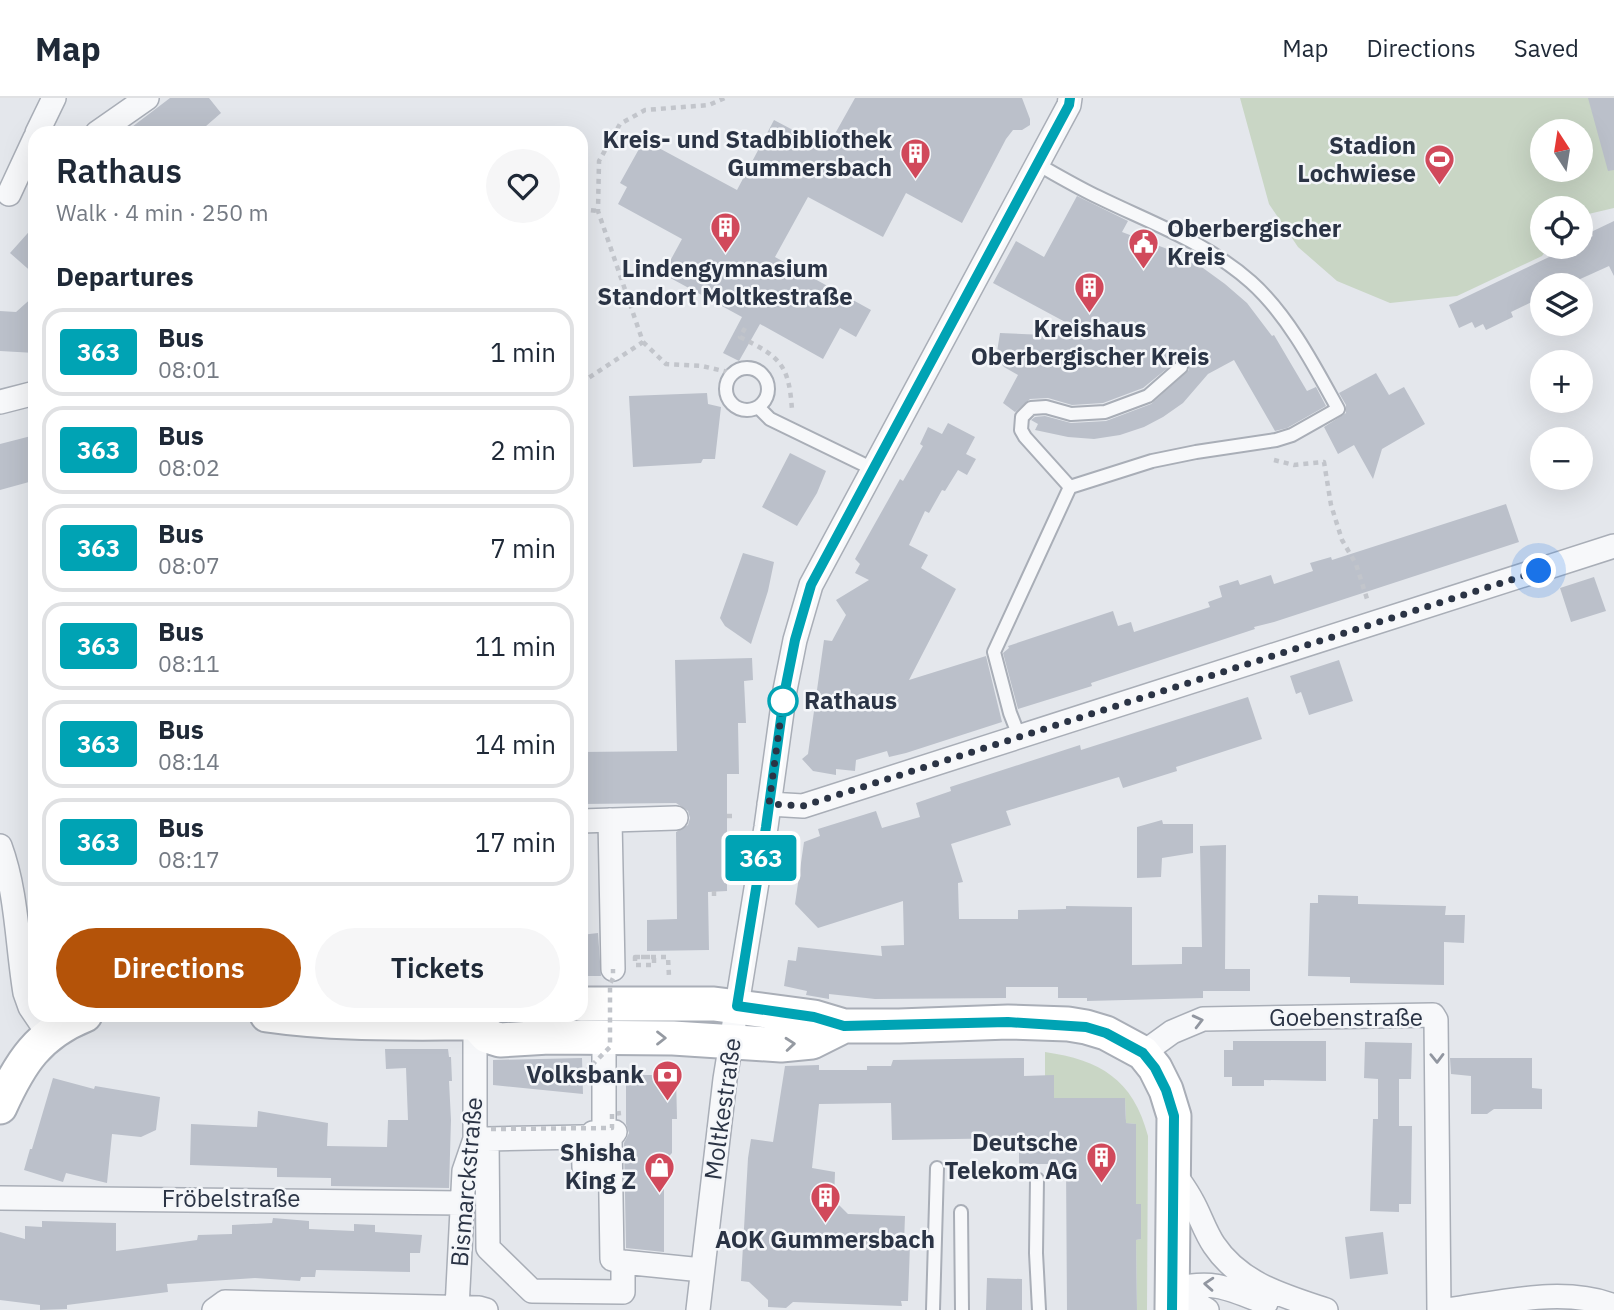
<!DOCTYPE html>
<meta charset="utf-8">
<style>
:root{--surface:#fff;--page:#f6f6f7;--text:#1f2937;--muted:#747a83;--line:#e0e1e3;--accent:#b45309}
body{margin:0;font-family:"IBM Plex Sans",sans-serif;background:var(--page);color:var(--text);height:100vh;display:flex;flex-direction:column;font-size:26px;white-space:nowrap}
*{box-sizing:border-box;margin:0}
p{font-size:23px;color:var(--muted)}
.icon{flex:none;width:38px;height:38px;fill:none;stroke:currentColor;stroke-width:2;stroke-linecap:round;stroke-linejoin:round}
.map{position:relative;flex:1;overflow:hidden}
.details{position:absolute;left:28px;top:28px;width:560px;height:896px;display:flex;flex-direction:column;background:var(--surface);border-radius:21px;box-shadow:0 7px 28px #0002}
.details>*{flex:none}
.badge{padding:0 14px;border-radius:5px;font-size:24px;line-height:46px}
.needle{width:46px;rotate:348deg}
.fabs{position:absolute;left:1530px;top:21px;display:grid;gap:14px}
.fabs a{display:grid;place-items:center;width:63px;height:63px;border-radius:50%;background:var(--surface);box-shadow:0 7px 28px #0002;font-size:35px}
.you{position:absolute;width:35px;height:35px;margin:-18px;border:5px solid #fff;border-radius:50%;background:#1a73e8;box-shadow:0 0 0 10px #1a73e833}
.map>.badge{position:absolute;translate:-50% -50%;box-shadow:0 0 0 4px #fff}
h2{padding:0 28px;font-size:26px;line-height:63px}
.round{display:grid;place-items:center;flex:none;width:74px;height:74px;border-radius:37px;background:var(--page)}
.overview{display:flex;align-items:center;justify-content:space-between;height:119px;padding:0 28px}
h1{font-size:33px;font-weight:600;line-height:52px}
.action{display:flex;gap:14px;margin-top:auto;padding:14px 28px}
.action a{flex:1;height:80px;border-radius:42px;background:var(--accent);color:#fff;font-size:28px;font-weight:600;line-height:80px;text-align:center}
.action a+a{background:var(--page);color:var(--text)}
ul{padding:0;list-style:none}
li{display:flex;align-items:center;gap:21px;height:88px;margin:0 14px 10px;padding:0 14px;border:4px solid var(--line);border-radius:21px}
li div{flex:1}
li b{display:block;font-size:26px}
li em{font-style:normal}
li .badge{min-width:77px;font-weight:700;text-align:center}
header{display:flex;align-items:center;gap:42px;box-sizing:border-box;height:98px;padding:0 35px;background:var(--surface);border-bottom:2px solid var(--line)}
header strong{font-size:33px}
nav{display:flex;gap:38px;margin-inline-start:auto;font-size:24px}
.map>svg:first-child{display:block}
.green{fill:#c9d6c5;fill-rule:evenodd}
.building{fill:#bbc0ca}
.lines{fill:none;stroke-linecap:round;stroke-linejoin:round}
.lane-casing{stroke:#a9aeb7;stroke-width:16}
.street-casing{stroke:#a9aeb7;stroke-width:26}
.secondary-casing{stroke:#a9aeb7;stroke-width:37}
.path{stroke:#c2c5cb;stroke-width:4.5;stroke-dasharray:5 5;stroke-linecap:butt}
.lane{stroke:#f7f8fa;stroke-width:12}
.street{stroke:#f7f8fa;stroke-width:23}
.secondary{stroke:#fff;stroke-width:33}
.path-bridge{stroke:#c2c5cb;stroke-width:4.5;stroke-dasharray:5 5;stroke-linecap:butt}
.oneway{stroke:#9196a0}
.oneway2{stroke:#959aa2}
.line-casing{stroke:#fff;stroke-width:16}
.line{stroke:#00a3b4;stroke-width:10}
.walk{stroke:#2b3445;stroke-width:7;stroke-dasharray:0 12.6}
.stop-dot{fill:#fff;stroke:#00a3b4;stroke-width:3.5}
.labels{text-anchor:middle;stroke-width:5;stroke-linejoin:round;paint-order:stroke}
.poi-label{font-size:24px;font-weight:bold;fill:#2b3445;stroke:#f4f6f9;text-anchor:end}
.stop-label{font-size:24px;font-weight:bold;fill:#2b3445;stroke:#f4f6f9;text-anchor:start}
.street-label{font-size:24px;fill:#2b3445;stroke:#f4f6f9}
</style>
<header>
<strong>Map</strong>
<nav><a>Map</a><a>Directions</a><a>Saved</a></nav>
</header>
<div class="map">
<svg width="1614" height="1212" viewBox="0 0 1614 1212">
<rect width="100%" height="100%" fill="#e4e7ec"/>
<path class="green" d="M1240,0h374v110l-34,8v-8h-38v39h7l-7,9 -85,40 -67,7 -53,-22 -39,-34 -29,-43zM1542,33h38v39h-38z
M1045,954c55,8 88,27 103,84l-1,174h-10l-1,-70 5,-1 -1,-35h-4v-80l-13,-1 3,-4 -1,-20 -71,-1 -9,-22z"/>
<path class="building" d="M170,0h39l12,15 -23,20h-74z
M855,0h167l8,21v6l-8,5h-9l-7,9 -44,84 -56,-30 -23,44 -75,-40 -33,60 96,53 -15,27 -16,-9 -17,31 -63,-35 -21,37 -16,-8 19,-36 -79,-43 19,-35 -64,-35 9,-17 -7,-4 24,-43 93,50 37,-70 53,28z
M1588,0h26v72l-6,1z
M1077,98l51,25 -6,11 56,21 -1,3 26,12 22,16 22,19 25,33 2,-1 33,56 9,-4 10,19 -39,22 -12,3 -41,-71 -26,14 -25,29 -20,14 -19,10 -24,8 -26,4 -26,-2 -33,-7 3,-6 -7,-4 4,-3 10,-1 26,7 35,-2 45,-17 38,-34 -1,-8 -8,-4 -37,30 -40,15 -31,2 -24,-7 -18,1 -15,13 -12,-9 15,-28 -14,-8 -6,-7 -1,-8 3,-19 93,4 -100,-54 23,-42 28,16z
M1614,123v55l-5,-10 -42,19h-25v12l-31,15 2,5 -27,13 -3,-6 -8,4 -3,-6 -13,6 -10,-23 121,-58h10v-5l13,-6 -2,-4z
M35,127v50l-25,-22z
M35,197v58l-35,-2v-40l16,1z
M1376,275l13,22 15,-8 21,37 -43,25 -9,30 -19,-34 -16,9 -14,-27 22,-14v-8l-7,-12z
M707,295l1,11 13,3 -6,52h-12l-2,4 -68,4 -4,-71z
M948,325l27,14 -9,17 10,5 -9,16 -9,-5 -13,21 -3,-1 -13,23 -4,-2 -16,34 19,10 -7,13 35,21 -47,91 77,-24 16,66 -96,31 -17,4 -2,-6 -31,9 -1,11 -19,-2v6l-23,-4 -11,-12 6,-5 16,-114 8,1 14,-26 -10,-15 33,-20 -14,-7 5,-9 -5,-5 45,-80 3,2 20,-35 -3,-2 8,-17 14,7z
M35,337v42l-7,2 1,3 -29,8v-46z
M790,355l36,18 -9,22 -20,33 -35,-19z
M1506,406l13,38 -245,80 -20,5 1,2 -164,54 1,3 -74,23 -15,-56 6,-5 -1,-2 105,-35 5,15 13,-4 3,10 76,-25 -2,-5 14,-5 -3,-11 19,-6 2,5 31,-10 3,9 39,-13 -3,-8 21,-6 1,3z
M743,455l31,9 -6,29 -17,53 -26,-18 -5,-8z
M1594,479l12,34 -35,11 -11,-34z
M752,560l1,22 -9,1 2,42h-8l1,51h-12v117l-19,1 1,58 -62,1v-31l30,-1 -1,-87 12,-7 2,-7 -2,-7 -12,-8 -95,1v-52l96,-1 -2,-91z
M1339,562l14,41 -44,14 -8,-23 -5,2 -6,-18z
M1248,599l14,42 -86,28 1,4 -54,17 -4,-11 -113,34 5,14 -60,19 12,38 -5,1 1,36h59v-9l48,-1v-3l66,1v58l50,-1v-17h20l-2,-101 26,-1 -1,124h25v22h-47v7l-116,3v-3h-29v-11h-52v11l-131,1 -46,-5v5l-23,-4 1,-4 -23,-5 4,-26 8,1 2,-14 84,9 -1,-10 23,-1 -1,-44 -85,27 -23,-24 9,-62 16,-6 -2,-7 58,-18 6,17 38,-11 -4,-14 35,-12 -1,-4 130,-42 1,5z
M1162,722l1,4h30v29l-31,5 -1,19 -24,1v-51z
M1318,797l40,1v8l88,2 -1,9h20l-1,28 -20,-1v43l-94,-2v-6l-42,-1 2,-73h8z
M598,835l3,43h-20v-41z
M1233,943h93v40l-62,-1v6h-32v-9h-8v-27h9z
M1365,944l47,1 -1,36h-12v47h13l-1,78h-12v8l-29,-1 3,-92h5v-40l-14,-1z
M385,951h63l1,8h2l1,24h-3l2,39 -2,68 -118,-2v-8l-54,-1v-9l-87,-3 1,-41 66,3 1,-16 70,12 -1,23 60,1 1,-27h20l-2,-52 -20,1z
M582,960l1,36 -90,-9v-25z
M1024,960v18l30,-1v23h71l1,25 10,1v80h5v35l-5,1 1,70h-70l-1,-146h-47v-26l-127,2 -1,-37 -72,1 -7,64 23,4 -1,28 14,14 57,2 -1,27 6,1 -2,57h-7l1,5 -109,-4 -7,6 -18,-1v-7l-19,-18 -8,-1 7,-123 3,-19 22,3 12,-76 34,-1v5h48v-4h24l2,-6z
M1450,960h82v30l10,1v20h-48l-7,5h-16v-38l-20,-2z
M626,977h50l1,44h-5v34l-5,5v14h-3v80l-38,-4 -2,-105 5,-10 -3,-9z
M53,980l41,11 1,-3 65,11 -4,33 -15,7 -29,-3 -5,49 -41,-10 -3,9 -39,-12 6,-21h2z
M273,1120l36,3v8l45,2v-7l21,1v7l47,3 -2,18h-10v19l-94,-2 -1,7h-14l-1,4 -45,-3 -88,6 1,8 -101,13v4l-27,1v-5l-40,-5v-68l25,7v-13l17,1v-6l74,2v28l81,-11 1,-5 34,-1v-9l40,-2z
M1383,1134l5,42 -38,5 -5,-42z
M987,1180l35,1v31h-36z"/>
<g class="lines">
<defs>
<path id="lane" d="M1037,66c20,11 40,23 61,33 53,26 108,45 153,85 37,33 64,85 87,127l-46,26 -16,5 -80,12 -44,9 -82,26
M726 291a21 21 0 1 1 42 0a21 21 0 1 1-42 0Z
M758,309l12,12 103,50
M1019,638l-9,-23 -16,-61 76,-165 -45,-50 -4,-7 1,-13 9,-9 15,-1 25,7 34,-2 43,-16 33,-29
M1037,1081l-1,74 3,57
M961,1114l1,98
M933,1212l4,-142"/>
<path id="street" d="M37,35l17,-35
M97,35l50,-35
M9,96l26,-56
M0,304l35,-9
M769,706l34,2 811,-260
M610,722l3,149
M581,723l95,-3
M0,748c17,46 17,98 25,147l5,14 19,28
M604,939v95
M1143,955l29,-21 31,-13 230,-4 3,5 3,290
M615,1034l-5,6 2,121 11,3v30l-91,-1 -44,-43 -1,-109 96,-2 1,30h9v-34z
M1174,1075c6,9 13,18 18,28 8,14 13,31 22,44 26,39 70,51 112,65
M0,1100l462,5
M623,1164l79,8
M1173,1191c42,-9 55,-1 93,14
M1173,1191l34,21
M457,1210l7,-137 11,-32v-120
M214,1212l11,-8 254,6 7,2
M698,1212l27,-231 41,-252 19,-137 10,-50 16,-55 258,-480 1,-7
M1447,1212c53,-7 116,-24 167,-4"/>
<path id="secondary" d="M581,906h133l100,13 30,9h55l109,-4 60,2 18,3 20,6 37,20 12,15 11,22 8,26 -2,194
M267,917c69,10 138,8 208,8l9,-8
M475,925l12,13 13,4 49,-3 124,1 108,7 31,-3 32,-16
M0,1009c20,-44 38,-73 85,-92"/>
</defs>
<use href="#lane" class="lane-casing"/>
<use href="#street" class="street-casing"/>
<use href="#secondary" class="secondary-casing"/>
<path class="path" d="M581,111l17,2
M745,230l-5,9c40,20 49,27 52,73
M643,244l23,22 36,2 30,7
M581,285l62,-41 -45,-131 1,-50 21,-37 25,-14 64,-5 16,-7
M1274,362l20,5 30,-3 7,43 11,35 14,24 12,38
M727,718h6
M714,793v7
M635,859h19v8h-19v-8c11,0 22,0 33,0l1,20"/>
<use href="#lane" class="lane"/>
<use href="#street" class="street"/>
<use href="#secondary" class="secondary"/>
<path class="path-bridge" d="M587,985v-13l23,-23v-63l3,-6v-9
M491,1031l121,-1v-14l9,-1"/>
</g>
<defs><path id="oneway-chevron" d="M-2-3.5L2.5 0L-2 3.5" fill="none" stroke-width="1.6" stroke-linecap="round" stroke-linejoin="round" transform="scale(1.75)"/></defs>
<g class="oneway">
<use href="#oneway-chevron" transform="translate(1198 923) rotate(-14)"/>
<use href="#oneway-chevron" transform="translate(1437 960) rotate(89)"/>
<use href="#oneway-chevron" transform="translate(1209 1186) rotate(-176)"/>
</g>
<g class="oneway2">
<use href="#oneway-chevron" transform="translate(661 940)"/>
<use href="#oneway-chevron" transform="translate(790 946) rotate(-5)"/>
</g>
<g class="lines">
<defs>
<path id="line" d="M1070,0l-1,7 -258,480 -16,55 -10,50 -19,137 -29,179 77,11 30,9 164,-4 78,5 20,6 37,20 12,15 11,22 8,26 -2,194"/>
</defs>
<use href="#line" class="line-casing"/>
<use href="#line" class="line"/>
<path class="walk" d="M783,603l-14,103 34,2 736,-235"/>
</g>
<defs>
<symbol id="building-pin" viewBox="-11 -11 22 30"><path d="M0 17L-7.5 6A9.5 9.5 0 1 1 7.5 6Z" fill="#d1495b" stroke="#f4f6f9"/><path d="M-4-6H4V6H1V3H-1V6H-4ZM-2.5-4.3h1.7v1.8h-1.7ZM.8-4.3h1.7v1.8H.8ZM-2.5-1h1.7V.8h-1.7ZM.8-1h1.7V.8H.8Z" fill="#fff"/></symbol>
<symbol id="stadium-pin" viewBox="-11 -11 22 30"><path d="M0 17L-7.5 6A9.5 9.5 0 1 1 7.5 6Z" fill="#d1495b" stroke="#f4f6f9"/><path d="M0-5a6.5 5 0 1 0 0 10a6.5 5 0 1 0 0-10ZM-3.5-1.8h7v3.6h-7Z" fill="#fff"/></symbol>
<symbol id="civic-pin" viewBox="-11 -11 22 30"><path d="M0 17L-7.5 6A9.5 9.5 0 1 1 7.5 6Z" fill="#d1495b" stroke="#f4f6f9"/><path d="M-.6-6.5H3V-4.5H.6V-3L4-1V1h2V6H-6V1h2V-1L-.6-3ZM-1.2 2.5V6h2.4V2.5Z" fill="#fff"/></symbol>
<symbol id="bank-pin" viewBox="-11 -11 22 30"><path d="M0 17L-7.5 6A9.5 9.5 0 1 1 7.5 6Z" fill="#d1495b" stroke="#f4f6f9"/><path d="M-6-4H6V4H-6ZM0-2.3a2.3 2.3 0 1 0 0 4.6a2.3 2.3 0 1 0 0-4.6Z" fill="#fff"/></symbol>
<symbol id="shop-pin" viewBox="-11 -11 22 30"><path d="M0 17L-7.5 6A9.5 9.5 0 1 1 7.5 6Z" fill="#d1495b" stroke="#f4f6f9"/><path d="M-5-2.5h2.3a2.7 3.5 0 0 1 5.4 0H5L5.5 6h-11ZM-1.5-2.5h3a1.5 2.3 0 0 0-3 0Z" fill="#fff"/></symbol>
</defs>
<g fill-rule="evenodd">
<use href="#building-pin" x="898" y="38" width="35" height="47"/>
<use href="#stadium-pin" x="1422" y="44" width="35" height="47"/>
<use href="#building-pin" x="708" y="112" width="35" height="47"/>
<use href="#civic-pin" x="1126" y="128" width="35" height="47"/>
<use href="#building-pin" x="1072" y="172" width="35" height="47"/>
<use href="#bank-pin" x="650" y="960" width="35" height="47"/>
<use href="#building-pin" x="1084" y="1042" width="35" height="47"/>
<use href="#shop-pin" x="642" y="1052" width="35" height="47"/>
<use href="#building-pin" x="808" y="1082" width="35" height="47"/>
</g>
<circle class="stop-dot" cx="783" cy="603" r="14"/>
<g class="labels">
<g class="poi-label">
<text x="892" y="50">Kreis- und Stadbibliothek<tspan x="892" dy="28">Gummersbach</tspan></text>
<text x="1416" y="56">Stadion<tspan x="1416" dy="28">Lochwiese</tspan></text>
<text x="1167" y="139" text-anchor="start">Oberbergischer<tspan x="1167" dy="28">Kreis</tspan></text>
<text x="725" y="179" text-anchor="middle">Lindengymnasium<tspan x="725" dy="28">Standort Moltkestraße</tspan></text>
<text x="1090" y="239" text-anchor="middle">Kreishaus<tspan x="1090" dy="28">Oberbergischer Kreis</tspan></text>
<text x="644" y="985">Volksbank</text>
<text x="1078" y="1053">Deutsche<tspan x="1078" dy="28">Telekom AG</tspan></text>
<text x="636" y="1063">Shisha<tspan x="636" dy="28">King Z</tspan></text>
<text x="825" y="1150" text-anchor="middle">AOK Gummersbach</text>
</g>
<g class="stop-label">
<text x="804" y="611">Rathaus</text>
</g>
<g class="street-label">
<text x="1346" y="928">Goebenstraße</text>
<text transform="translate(723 1011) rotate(-82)" y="8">Moltkestraße</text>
<text transform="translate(467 1084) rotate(-85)" y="8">Bismarckstraße</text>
<text x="231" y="1109">Fröbelstraße</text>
</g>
</g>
</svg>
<div class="fabs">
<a><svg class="needle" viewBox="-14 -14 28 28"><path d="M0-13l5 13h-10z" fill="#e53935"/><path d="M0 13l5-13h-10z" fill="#747a83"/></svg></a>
<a><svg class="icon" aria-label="locate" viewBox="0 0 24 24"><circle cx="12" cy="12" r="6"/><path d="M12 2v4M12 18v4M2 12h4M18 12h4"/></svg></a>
<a><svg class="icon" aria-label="layers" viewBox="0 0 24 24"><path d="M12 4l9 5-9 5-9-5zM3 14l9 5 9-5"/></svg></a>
<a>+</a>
<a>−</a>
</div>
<div class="you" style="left:1539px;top:473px"></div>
<b class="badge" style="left:761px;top:760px;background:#00a3b4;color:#fff">363</b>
<section class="details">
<div class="overview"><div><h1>Rathaus</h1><p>Walk · 4 min · 250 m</p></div><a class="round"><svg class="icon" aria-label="heart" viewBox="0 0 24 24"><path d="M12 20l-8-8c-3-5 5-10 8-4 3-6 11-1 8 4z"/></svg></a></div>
<h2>Departures</h2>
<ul>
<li><span class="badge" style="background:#00a3b4;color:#fff">363</span><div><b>Bus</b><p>08:01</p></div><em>1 min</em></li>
<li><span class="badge" style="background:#00a3b4;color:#fff">363</span><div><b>Bus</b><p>08:02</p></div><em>2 min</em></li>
<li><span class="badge" style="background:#00a3b4;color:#fff">363</span><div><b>Bus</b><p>08:07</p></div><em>7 min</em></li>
<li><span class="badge" style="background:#00a3b4;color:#fff">363</span><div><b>Bus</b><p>08:11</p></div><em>11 min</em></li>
<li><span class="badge" style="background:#00a3b4;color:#fff">363</span><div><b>Bus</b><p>08:14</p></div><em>14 min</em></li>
<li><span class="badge" style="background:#00a3b4;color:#fff">363</span><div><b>Bus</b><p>08:17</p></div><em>17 min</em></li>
</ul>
<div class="action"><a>Directions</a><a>Tickets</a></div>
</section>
</div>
